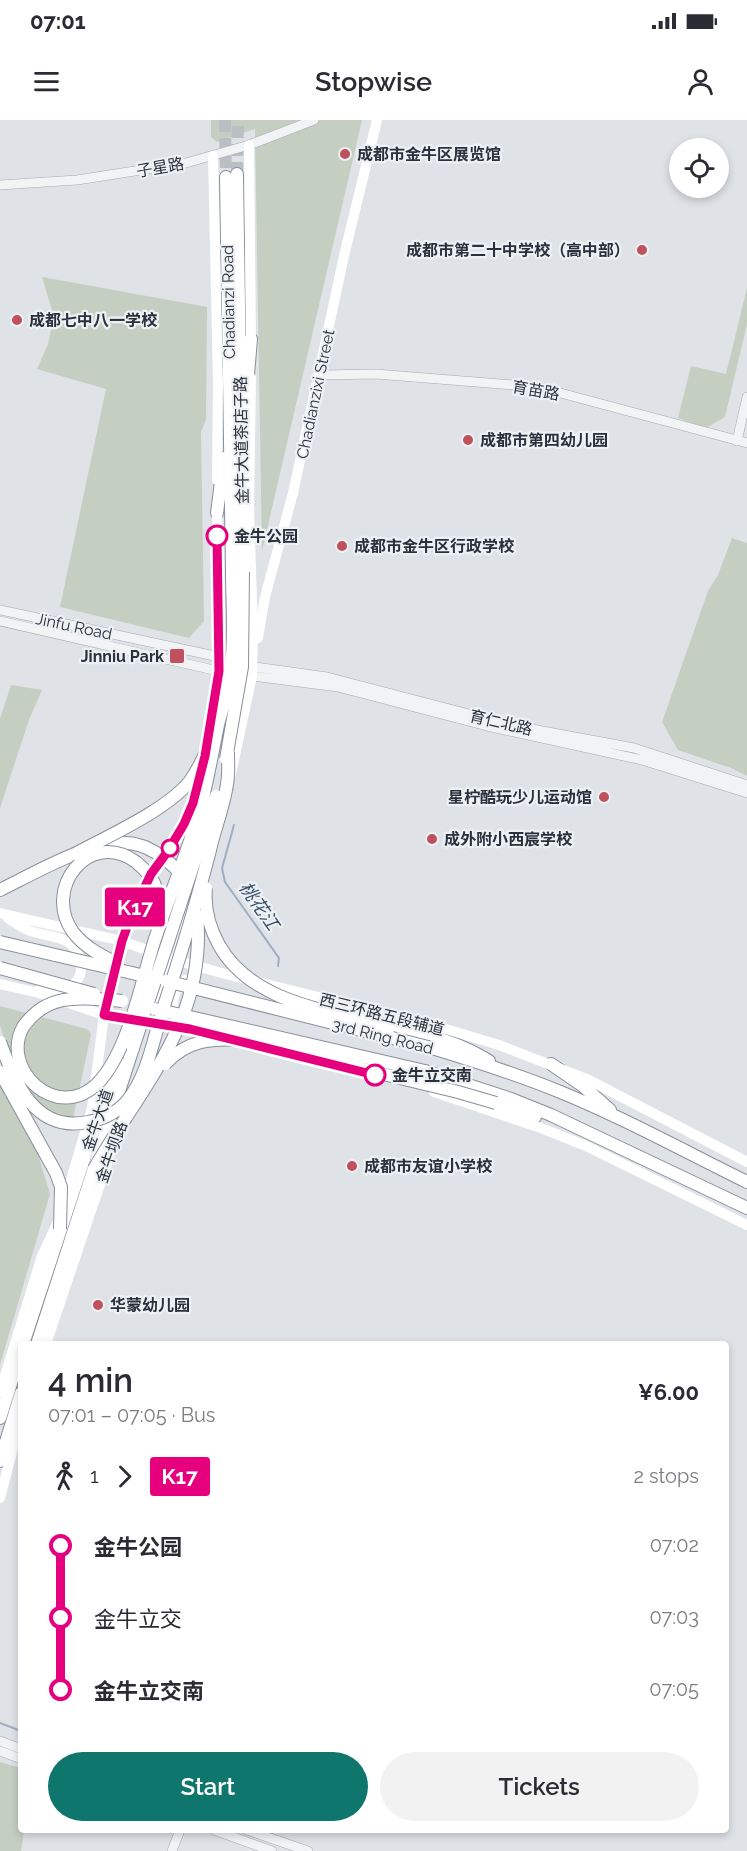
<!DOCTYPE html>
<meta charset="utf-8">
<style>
:root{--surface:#fff;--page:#f2f2f3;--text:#2b2b33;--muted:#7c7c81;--accent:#0f766e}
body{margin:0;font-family:Raleway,"Noto Sans SC",sans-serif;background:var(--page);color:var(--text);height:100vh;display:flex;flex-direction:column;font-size:22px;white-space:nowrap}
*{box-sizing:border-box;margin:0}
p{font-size:20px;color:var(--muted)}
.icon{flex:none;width:33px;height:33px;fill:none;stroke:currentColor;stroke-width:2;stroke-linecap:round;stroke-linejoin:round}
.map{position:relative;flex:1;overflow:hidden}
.details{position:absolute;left:18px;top:1221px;width:711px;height:492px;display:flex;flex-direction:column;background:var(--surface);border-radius:6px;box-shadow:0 3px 9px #0003}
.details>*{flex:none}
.badge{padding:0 12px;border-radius:4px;font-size:21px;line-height:39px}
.controls{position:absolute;left:669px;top:18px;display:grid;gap:12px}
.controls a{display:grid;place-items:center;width:60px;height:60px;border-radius:50%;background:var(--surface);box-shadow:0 3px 9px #0003;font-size:30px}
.map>.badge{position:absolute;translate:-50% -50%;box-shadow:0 0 0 3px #fff}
.legs{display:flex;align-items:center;gap:9px;height:66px;padding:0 30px;font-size:20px}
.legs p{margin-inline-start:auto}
.headline{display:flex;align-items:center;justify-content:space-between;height:102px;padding:0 30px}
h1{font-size:33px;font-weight:600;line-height:45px}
.action{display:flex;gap:12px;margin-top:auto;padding:12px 30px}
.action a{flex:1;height:69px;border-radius:36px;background:var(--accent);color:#fff;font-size:24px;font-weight:600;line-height:69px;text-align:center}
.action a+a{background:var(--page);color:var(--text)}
ul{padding:0 30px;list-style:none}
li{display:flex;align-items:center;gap:21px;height:72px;font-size:22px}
li i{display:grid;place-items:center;width:9px;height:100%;margin:0 8px;background:currentColor}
li i::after{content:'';width:15px;height:15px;margin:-8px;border:4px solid;border-radius:50%;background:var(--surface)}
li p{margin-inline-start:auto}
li:first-child i{background:linear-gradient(#0000 50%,currentColor 0)}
li:last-child i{background:linear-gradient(currentColor 50%,#0000 0)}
.status{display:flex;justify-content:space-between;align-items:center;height:42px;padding:0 30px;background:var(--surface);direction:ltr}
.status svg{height:16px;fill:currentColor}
header{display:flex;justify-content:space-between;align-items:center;height:78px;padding:0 30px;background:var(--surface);font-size:27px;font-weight:600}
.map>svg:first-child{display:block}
.green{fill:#c4cfc1}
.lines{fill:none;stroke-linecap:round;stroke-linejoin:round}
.stream{stroke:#9eafc3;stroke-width:2}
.trunk-tunnel{stroke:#bbbec5;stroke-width:12;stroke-dasharray:12 6;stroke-linecap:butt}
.tertiary-casing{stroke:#a5a9b0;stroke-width:10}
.trunk-casing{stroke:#888f9b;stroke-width:14}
.tertiary{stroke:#f1f3f5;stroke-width:9}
.secondary{stroke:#fff;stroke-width:10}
.trunk{stroke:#fff;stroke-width:12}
.trunk-bridge-casing{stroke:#888f9b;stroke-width:14;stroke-linecap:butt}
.trunk-bridge{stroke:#fff;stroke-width:12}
.line-1-casing{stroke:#fff;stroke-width:14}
.line-1{stroke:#e6007e;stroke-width:9}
.poi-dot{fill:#bf515f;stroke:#eef1f4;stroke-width:2}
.stop-1-dot{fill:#fff;stroke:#e6007e;stroke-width:3}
.labels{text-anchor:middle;stroke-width:4.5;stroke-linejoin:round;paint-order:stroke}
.poi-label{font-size:16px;font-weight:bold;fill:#2a303c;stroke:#eef1f4;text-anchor:start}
.street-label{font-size:16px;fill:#2a303c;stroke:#eef1f4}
.stop-label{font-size:16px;font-weight:bold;fill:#2a303c;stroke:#eef1f4;text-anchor:start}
.water-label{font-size:18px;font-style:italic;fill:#384e6b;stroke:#eef1f4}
</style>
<div class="status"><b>07:01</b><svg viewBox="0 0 49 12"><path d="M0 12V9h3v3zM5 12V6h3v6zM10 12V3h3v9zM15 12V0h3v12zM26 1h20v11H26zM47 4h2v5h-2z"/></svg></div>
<header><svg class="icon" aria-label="menu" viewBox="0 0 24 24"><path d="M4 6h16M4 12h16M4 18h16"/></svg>Stopwise<svg class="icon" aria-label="person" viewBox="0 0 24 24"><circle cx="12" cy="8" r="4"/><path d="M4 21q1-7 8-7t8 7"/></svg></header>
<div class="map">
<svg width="747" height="1731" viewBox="0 0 747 1731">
<rect width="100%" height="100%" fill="#dfe2e7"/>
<path class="green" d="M211,0h151l-100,431 -7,-422 -38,13 -6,-5z
M42,157l165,30 -1,112 -5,13 3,189 -15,17 -129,-31 46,-218 -69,-20 11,-25 6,-27z
M747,168v36l-22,93 -19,11 -28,-10 13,-52 35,8z
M732,418l15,5v233l-16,-8 -53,-18 -16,-28 46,-131 10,-16z
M11,565l31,5 -13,30 -29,88v-89z
M0,886l87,23 4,5 -18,85 -29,-11 -10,-9 -11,-15 -12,-23 -11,-36z
M0,963l35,61 15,50 -50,171z
M0,1642l21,6v62h3l-3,21h-21z"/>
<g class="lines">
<path class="stream" d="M234,705l-12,43 3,14 54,76 -1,8
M0,1603l21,8"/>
<path class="trunk-tunnel" d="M225,0l1,57
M237,54l1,-54"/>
<defs>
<path id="tertiary" d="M0,65l77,-5 109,-17 63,-18 65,-25
M320,255l56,-1 162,13 209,56
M737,321l10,-44
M0,490l224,48
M0,501l218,50
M248,546l79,11 161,42 49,11 97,18 113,37
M252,556l86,11 149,39 155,34 105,33
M171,839l11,-30
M0,1621l21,8
M0,1631l21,8
M214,1710l58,21
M247,1710l61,21
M172,1731l8,-21"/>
<path id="trunk" d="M237,54l6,398
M226,57l6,395
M247,267l4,-48
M217,393l7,-55
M0,770c33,-16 90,-50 127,-47 6,0 12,2 18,4
M391,906c35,8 68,16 98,35
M432,928c43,13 85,26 126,43 64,26 126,60 189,91
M551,944l32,22 27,24
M425,951l86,28 40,16 196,93
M496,983l39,14
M23,1224l94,-285
M37,1224l96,-296
M0,1298l21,-66
M0,1341l21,-68"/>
</defs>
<use href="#tertiary" class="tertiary-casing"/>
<use href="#trunk" class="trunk-casing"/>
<use href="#tertiary" class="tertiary"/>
<path class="secondary" d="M249,25l2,202
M213,36l5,227 -1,97
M258,518l7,-41 28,-104 51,-237 33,-136
M231,654l21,-98 1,-43 -4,-128 2,-127
M0,793l122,28 49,18 58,16 207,51 63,19 90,35 158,82
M8,798c6,4 13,9 20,12 22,9 48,4 52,31 1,5 2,10 0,14 -7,18 -26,15 -41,15
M182,809l6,-20
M0,864l39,9 65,22 86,14 34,9
M160,882l11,-43
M177,899c-8,-12 -4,-30 8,-39
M434,972l107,36 45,18 161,79
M67,1074l25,-86 12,-93 18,-74 9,-25 20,-42 17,-23 16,-27 9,-21 12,-47 13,-85 -1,-166
M46,1224l69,-204
M0,1272l42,-136 18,-39
M0,1378l21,-80"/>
<use href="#trunk" class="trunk"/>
<defs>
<path id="trunk-bridge" d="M226,639l16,-92 1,-95
M145,727c16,7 27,16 38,30
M75,734c33,-18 92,-44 115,-73 7,-10 13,-22 18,-33
M206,768c-2,21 3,39 13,57 33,59 112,66 172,81
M0,822l149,35
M118,844c-16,-8 -34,-17 -45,-32 -31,-43 16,-104 63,-70 7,6 14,12 18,21 5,12 2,28 2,41
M0,848l94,26
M166,861l266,67
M122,881c-39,-3 -74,-10 -99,26 -23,42 33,96 74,57 31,-31 44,-101 57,-142 14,-43 32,-85 45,-129 8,-29 13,-59 19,-88 5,-19 11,-38 13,-58 4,-31 1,-63 1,-95
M155,889l270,62
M0,922c15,40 34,91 88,80 15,-3 29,-9 39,-21 20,-24 26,-60 35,-89 18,-55 34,-107 48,-162 5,-22 14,-44 17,-66 2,-11 1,-22 1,-32
M133,928l83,-252
M165,944c22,-24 46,-26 77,-24l216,52 38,11
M0,952l56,101 5,14 -1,42
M94,1049c48,-84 113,-149 103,-254"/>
</defs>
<use href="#trunk-bridge" class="trunk-bridge-casing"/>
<use href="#trunk-bridge" class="trunk-bridge"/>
</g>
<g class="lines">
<defs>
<path id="line-1" d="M217,416l2,135 -14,85 -12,47 -9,21 -16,27 -17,23 -20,42 -9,25 -18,74 86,14 185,46"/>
</defs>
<use href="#line-1" class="line-1-casing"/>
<use href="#line-1" class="line-1"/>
</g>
<g class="poi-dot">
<circle cx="345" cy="34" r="6"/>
<circle cx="642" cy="130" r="6"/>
<circle cx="17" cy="200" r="6"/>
<circle cx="468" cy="320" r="6"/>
<circle cx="342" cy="426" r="6"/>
<rect x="169" y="528" width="16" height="16" rx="3"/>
<circle cx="604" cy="677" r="6"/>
<circle cx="432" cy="719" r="6"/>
<circle cx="352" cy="1046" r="6"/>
<circle cx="98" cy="1185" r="6"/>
</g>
<g class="stop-1-dot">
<circle cx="217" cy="416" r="10"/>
<circle cx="170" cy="728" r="8"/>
<circle cx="375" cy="955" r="10"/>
</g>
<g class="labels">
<g class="poi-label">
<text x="357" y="40">成都市金牛区展览馆</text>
<text x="630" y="136" text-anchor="end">成都市第二十中学校（高中部）</text>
<text x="29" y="206">成都七中八一学校</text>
<text x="480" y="326">成都市第四幼儿园</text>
<text x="354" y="432">成都市金牛区行政学校</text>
<text x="164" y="542" text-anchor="end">Jinniu Park</text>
<text x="592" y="683" text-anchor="end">星柠酷玩少儿运动馆</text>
<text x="444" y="725">成外附小西宸学校</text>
<text x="364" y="1052">成都市友谊小学校</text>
<text x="110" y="1191">华蒙幼儿园</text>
</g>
<g class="street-label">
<text transform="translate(160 47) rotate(-10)" y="6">子星路</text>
<text transform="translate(228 182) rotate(-91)" y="6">Chadianzi Road</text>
<text transform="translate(536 270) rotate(10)" y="6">育苗路</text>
<text transform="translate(315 274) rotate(-78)" y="6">Chadianzixi Street</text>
<text transform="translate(241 320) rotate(-91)" y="6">金牛大道茶店子路</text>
<text transform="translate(74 506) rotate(12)" y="6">Jinfu Road</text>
<text transform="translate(501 602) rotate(13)" y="6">育仁北路</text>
<text transform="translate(382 894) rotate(14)" y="6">西三环路五段辅道</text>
<text transform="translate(383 916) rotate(14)" y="6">3rd Ring Road</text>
<text transform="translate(97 1000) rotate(-71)" y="6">金牛大道</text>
<text transform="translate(111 1032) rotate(-71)" y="6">金牛坝路</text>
</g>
<g class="stop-label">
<text x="234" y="422">金牛公园</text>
<text x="392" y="961">金牛立交南</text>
</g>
<g class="water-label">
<text transform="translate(259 786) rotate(55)" y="6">桃花江</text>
</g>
</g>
</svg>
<div class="controls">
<a><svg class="icon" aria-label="locate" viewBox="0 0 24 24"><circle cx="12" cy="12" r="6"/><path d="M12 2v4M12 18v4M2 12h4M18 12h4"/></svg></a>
</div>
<b class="badge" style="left:135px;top:787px;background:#e6007e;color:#fff">K17</b>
<section class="details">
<div class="headline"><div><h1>4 min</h1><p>07:01 – 07:05 · Bus</p></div><b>¥6.00</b></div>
<div class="legs"><svg class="icon" aria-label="walk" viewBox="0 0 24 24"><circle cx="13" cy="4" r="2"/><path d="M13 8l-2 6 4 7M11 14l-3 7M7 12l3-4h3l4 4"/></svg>1<svg class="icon" aria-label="forward" viewBox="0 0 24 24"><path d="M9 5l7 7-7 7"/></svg><b class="badge" style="background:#e6007e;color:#fff">K17</b><p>2 stops</p></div>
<ul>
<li><i style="color:#e6007e"></i><b>金牛公园</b><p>07:02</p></li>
<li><i style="color:#e6007e"></i><span>金牛立交</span><p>07:03</p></li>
<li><i style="color:#e6007e"></i><b>金牛立交南</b><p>07:05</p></li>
</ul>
<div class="action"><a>Start</a><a>Tickets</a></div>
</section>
</div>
